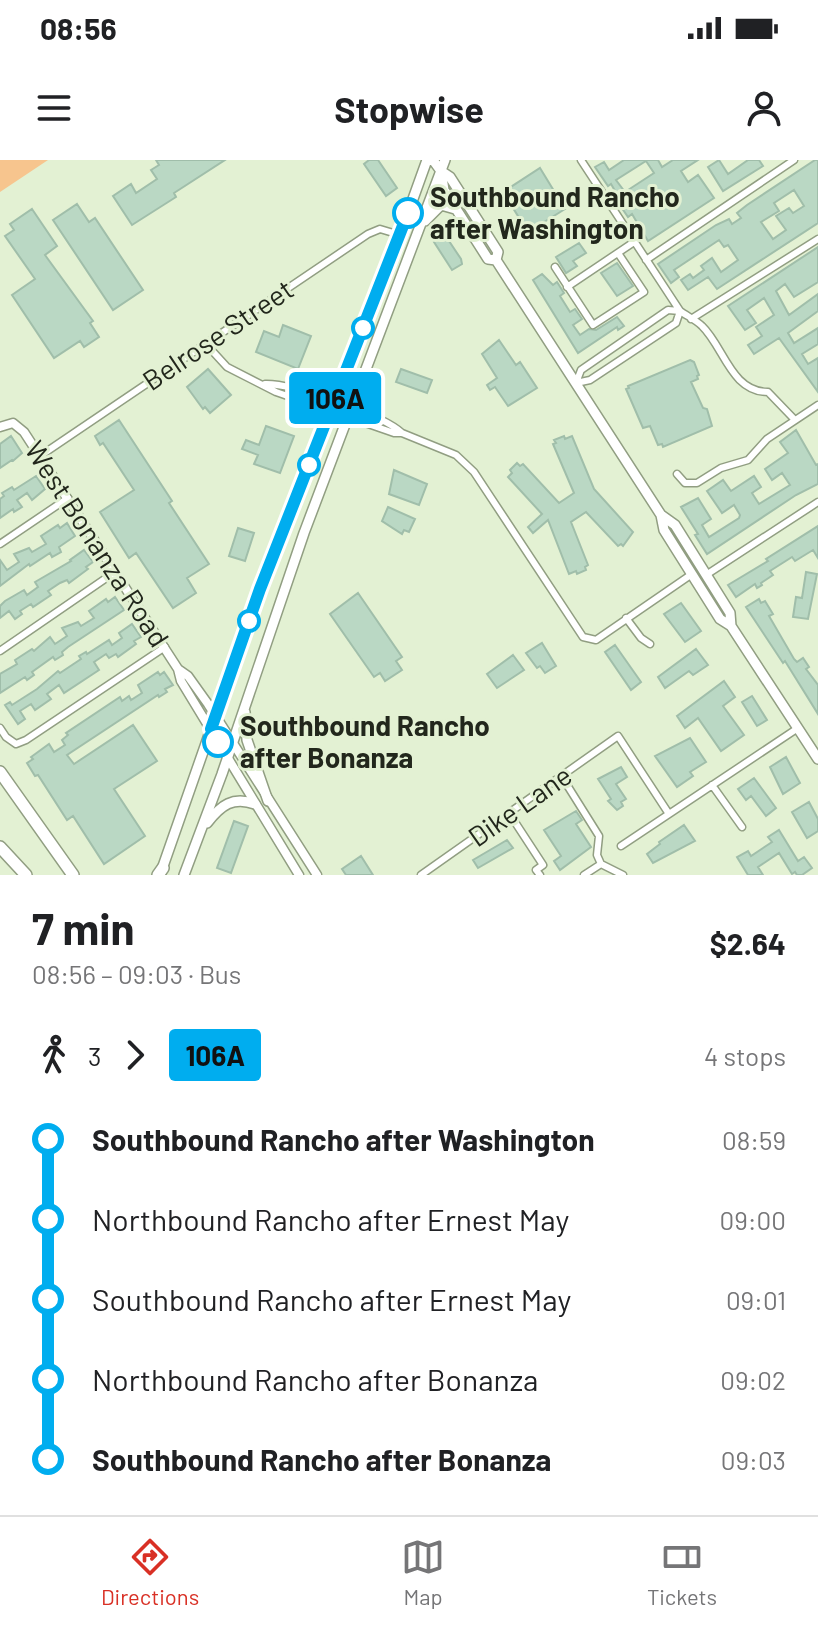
<!DOCTYPE html>
<meta charset="utf-8">
<style>
:root{--surface:#fff;--page:#f2f2f2;--text:#202124;--muted:#757577;--line:#e0e0e0;--accent:#d93025}
body{margin:0;font-family:Barlow,sans-serif;background:var(--page);color:var(--text);height:100vh;display:flex;flex-direction:column;font-size:30px;white-space:nowrap}
*{box-sizing:border-box;margin:0}
p{font-size:26px;color:var(--muted)}
.icon{flex:none;width:44px;height:44px;fill:none;stroke:currentColor;stroke-width:2;stroke-linecap:round;stroke-linejoin:round}
.map{position:relative;height:715px;overflow:hidden}
.drawer{display:flex;flex-direction:column;background:var(--surface);flex:1}
.drawer>*{flex:none}
.badge{padding:0 16px;border-radius:6px;font-size:28px;line-height:52px}
.map>.badge{position:absolute;translate:-50% -50%;box-shadow:0 0 0 4px #fff}
.legs{display:flex;align-items:center;gap:12px;height:88px;padding:0 32px;font-size:26px}
.legs p{margin-inline-start:auto}
.overview{display:flex;align-items:center;justify-content:space-between;height:136px;padding:0 32px}
h1{font-size:44px;font-weight:700;line-height:60px}
ul{padding:0 32px;list-style:none}
li{display:flex;align-items:center;gap:28px;height:80px;font-size:30px}
li i{display:grid;place-items:center;width:12px;height:100%;margin:0 10px;background:currentColor}
li i::after{content:'';width:20px;height:20px;margin:-10px;border:6px solid;border-radius:50%;background:var(--surface)}
li p{margin-inline-start:auto}
li:first-child i{background:linear-gradient(#0000 50%,currentColor 0)}
li:last-child i{background:linear-gradient(currentColor 50%,#0000 0)}
.status{display:flex;justify-content:space-between;align-items:center;height:56px;padding:0 40px;background:var(--surface);direction:ltr}
.status svg{height:22px;fill:currentColor}
header{display:flex;justify-content:space-between;align-items:center;height:104px;padding:0 32px;background:var(--surface);font-size:36px;font-weight:700}
.tab-bar{display:flex;justify-content:space-around;align-items:center;height:112px;border-top:2px solid var(--line);background:var(--surface);font-size:22px;color:var(--muted)}
.tab-bar a{display:grid;justify-items:center;gap:4px}
.tab-bar .current{color:var(--accent)}
.map>svg:first-child{display:block}
.green{fill:#f7c58e}
.building{fill:#bad8c4;stroke:#a0beaa;stroke-width:2;fill-rule:evenodd}
.lines{fill:none;stroke-linecap:round;stroke-linejoin:round}
.street-casing{stroke:#919e82;stroke-width:9}
.secondary-casing{stroke:#919e82;stroke-width:11}
.primary-casing{stroke:#919e82;stroke-width:12}
.highway-casing{stroke:#919e82;stroke-width:14}
.street{stroke:#fff;stroke-width:6}
.secondary{stroke:#fff;stroke-width:8}
.primary{stroke:#fff;stroke-width:9}
.highway{stroke:#fff;stroke-width:11}
.line-1-casing{stroke:#fff;stroke-width:18}
.line-1{stroke:#00adef;stroke-width:12}
.stop-1-dot{fill:#fff;stroke:#00adef;stroke-width:4}
.labels{text-anchor:middle;stroke-width:6;stroke-linejoin:round;paint-order:stroke}
.stop-label{font-size:28px;font-weight:bold;fill:#22271c;stroke:#e3f1d3;text-anchor:start}
.street-label{font-size:28px;fill:#22271c;stroke:#e3f1d3}
</style>
<div class="status"><b>08:56</b><svg viewBox="0 0 49 12"><path d="M0 12V9h3v3zM5 12V6h3v6zM10 12V3h3v9zM15 12V0h3v12zM26 1h20v11H26zM47 4h2v5h-2z"/></svg></div>
<header><svg class="icon" aria-label="menu" viewBox="0 0 24 24"><path d="M4 6h16M4 12h16M4 18h16"/></svg>Stopwise<svg class="icon" aria-label="person" viewBox="0 0 24 24"><circle cx="12" cy="8" r="4"/><path d="M4 21q1-7 8-7t8 7"/></svg></header>
<div class="map">
<svg width="818" height="715" viewBox="0 0 818 715">
<rect width="100%" height="100%" fill="#e3f1d3"/>
<path class="green" d="M0,0h48l-48,32z"/>
<path class="building" d="M156,0h69l-51,33 2,4 -44,28 -19,-29 18,-12 5,9 21,-14 -6,-9 8,-5z
M369,0h9l19,28 -11,8 -22,-32z
M624,0h34l4,7 11,-7h25l-17,11 7,11 10,-7 16,23 -66,43 -16,-27 -4,3 -13,-19 3,-2 -7,-12 -3,2 -13,-19 9,-5 5,8zM646,1l8,12 -29,19 -9,-12z
M719,0l9,14 20,-14h11l4,6 -40,25 -15,-24z
M815,0h3v63l-101,66 -9,-12 -20,13 -7,-10 9,-6 3,4 11,-8 -3,-4 11,-8 9,14 17,-12 -10,-15 -4,2 -5,-7 -45,30 5,7 -8,6 -13,-19 58,-39 13,-6 3,5 9,-6 -4,-5 10,-8zM794,30l10,16 -11,7 -4,-5 -13,8 10,14 -13,9 -12,-17 18,-11 -5,-8z
M540,8l25,41 -37,23 -25,-40z
M77,44l12,18 6,-4 48,72 -30,20 -60,-90z
M32,49l25,37 -12,9 48,66 -3,2 9,14 -15,10 -4,-6 -26,17 -42,-63 23,-16 -30,-43 9,-6 -4,-6z
M445,75l16,24 1,5 -10,6 -18,-28z
M579,83l7,10 -13,8 4,5 -11,7 -10,-16z
M818,87v35l-24,15 -9,-13 -9,7 13,24 29,-21v17l-30,22 6,10 24,-15v16l-16,10 6,10 10,-6v34l-39,-54 -25,16 -6,-9 14,-9 -6,-9 18,-12 -10,-17 -17,12 9,13 -11,7 -17,-24z
M617,103l16,23 -16,10 -16,-23z
M542,114l11,11 4,-3 7,11 -4,3 10,16 5,-3 7,10 -9,6 7,10 9,-6 7,1 21,-13 7,9 -6,4 -1,-3 -39,26 -45,-73z
M283,165l28,11 -13,33 -42,-17 8,-21 15,6z
M499,180l17,25 4,-3 17,26 -29,18 -13,-19 -5,3 -3,-5 10,-7 -15,-24z
M690,200l4,2 5,13 -2,1 1,3 -7,3 12,26 4,1 5,17 -49,21 -1,-3 -4,1 -8,-19 -7,2 -17,-39 3,-1 -1,-2z
M208,209l23,26 -21,18 -5,-6 -2,2 -16,-22z
M401,209l31,11 -5,13 -31,-11z
M119,260l53,81 -3,2 40,61 -22,14 9,15 -23,15 -37,-55 -7,5 -29,-46 34,-22 -31,-47 -3,2 -5,-9z
M266,266l28,10 -14,37 -26,-9 4,-9 -16,-6 4,-9 13,5z
M796,270l20,35 2,-1v20l-22,11 -89,59 -12,-19 3,-1 -17,-27 17,-9 13,21 -9,6 7,12 30,-19 1,-3 -6,-10 -12,8 -15,-22 16,-11 8,11 23,-15 7,11 -9,6 7,11 31,-19 -8,-12 -10,7 -7,-11 23,-16 -8,-11z
M11,276l11,17 -9,8 -1,-1 -12,8v-24z
M564,276l1,3 7,-3 22,53 39,43 -10,14 -2,-2 -3,2 -32,-34 -15,10 17,43 -3,2 1,3 -9,4 -1,-3 -7,3 -21,-54 -15,13 -5,-6 14,-13 -34,-37 4,-4 -2,-3 7,-7 3,3 3,-2 36,39 15,-10 -21,-49 3,-1 -2,-3z
M394,310l33,14 -8,21 -30,-11z
M36,316l9,13 -13,11 -5,-7 -10,7 5,7 -8,5 -1,-3 -13,9v-19l4,-3 -2,-3 10,-6 2,3z
M388,347l27,12 -6,13 -5,-2 -2,4 -20,-13z
M67,363l8,13 -16,11 2,5 -9,5 -2,-4 -20,13 -1,-2 -29,22v-26l7,10 12,-8 -5,-8 15,-6 3,4 14,-8 -5,-8 17,-11 2,3z
M818,366v32l-5,-8 -18,11 -3,-4 -22,14 3,4 -12,8 1,2 -5,3 -2,-4 -19,13 -8,-12 40,-24 -2,-2z
M238,368l16,5 -9,28 -16,-5z
M84,390l9,12 -7,5 2,2 -19,14 -2,-3 -7,3 -12,8 3,4 -18,12 -2,-3 -11,7 2,3 -7,5 -6,-8 -9,7v-12l5,-5 19,-11 3,5 11,-8 -3,-5 36,-21 -1,-1z
M806,412l11,2 -9,45 -15,-2 3,-20 6,1z
M358,433l44,64 -6,4 6,9 -17,11 -5,-8 -6,4 -44,-63z
M115,437l9,13 -56,37 -6,5 1,3 -8,5 -2,-3 -21,15 2,3 -7,5 -2,-3 -25,16v-19l17,-10 -2,-4 17,-11 2,2 16,-14 5,7 12,-8 -5,-8 16,-6 3,4 13,-8 -5,-7 17,-12 2,3z
M759,439l2,4 4,-2 8,13 -4,2 25,43 3,3 6,-4 6,9 -3,2 12,16v29l-33,-53 -2,2 -37,-56z
M681,443l20,28 -16,11 -21,-28z
M132,464l9,13 -7,4 2,3 -18,13 -2,-3 -7,4 -3,-4 -12,8 5,8 -35,23 -5,-8 -12,9 4,5 -16,11 -4,-6 -11,7 5,8 -7,5 -13,-19 5,-3 2,3 25,-16 21,-18 2,2 21,-14 -2,-3 7,-4 1,2 22,-14 3,5 10,-7 -3,-5z
M542,483l14,23 -11,7 -5,-7 -3,2 -11,-15z
M615,485l26,37 -10,8 -26,-38z
M696,489l12,16 -15,10 -4,-4 -24,17 -7,-11z
M513,495l11,15 -27,18 -10,-14z
M158,512l2,3 4,-3 9,13 -8,4 2,3 -8,5 -1,-2 -91,60 7,9 59,-39 24,36 -43,28 31,47 -41,28 -31,-48 -6,4 -29,-45 -3,1 -8,-13 6,-4 -2,-2 18,-13 5,8 11,-7 -3,-5 6,-5 -2,-2 54,-36 2,4 7,-5 2,4 11,-7 -4,-8z
M724,521l11,16 -12,9 21,29 -23,16 -23,-33 -13,10 -8,-12z
M752,536l15,24 -10,6 -15,-24z
M690,578l16,24 -16,10 3,4 -16,11 -22,-31z
M786,597l14,26 -17,11 -13,-27z
M621,607l6,10 -11,7 10,15 -5,3 2,4 -6,4 -9,-9 3,-2 -13,-20z
M754,618l22,30 -10,8 -15,-20 -5,4 -8,-11z
M809,642l9,17v12l-11,7 -15,-26z
M576,651l6,9 -6,4 15,23 -31,23 -6,-9 7,-5 -17,-26z
M234,661l14,5 -17,47 -14,-5z
M684,665l11,16 -42,22 -6,-9 13,-10 -1,-2z
M779,670l19,31 6,-4 8,11 -10,7h-5l-2,-3 -3,2 -13,-21 -21,14 5,8h-15l-11,-18 11,-6 3,5 21,-14 -4,-5z
M507,680l6,8 -35,20 -5,-8z
M361,696l12,19h-27l-4,-6z"/>
<g class="lines">
<defs>
<path id="street" d="M581,0l99,151c7,5 16,9 22,15 22,21 29,66 66,66l27,28
M646,100l148,-100
M555,107l38,58 51,-33 -26,-39
M567,127l67,-45
M668,150l12,1 -4,12 -86,57 -14,3 5,-13z
M691,159l127,-80
M205,183l22,24 49,25 118,41h8l54,22 18,17 109,165 13,3 96,-66
M265,224c27,-1 118,31 137,49
M40,296l328,-222 12,-5 20,6
M677,314l8,9h12l24,-15 27,-8 19,-21 51,-34
M0,384l68,-46
M706,415l112,-73
M626,458l15,20 9,6
M0,491l115,-79
M0,568l6,9 10,7 10,-4 139,-93
M562,617l37,59 -2,19 4,9 22,11
M712,625l30,42
M509,653l34,52 -7,5 4,5
M621,686l177,-118
M421,715l197,-139 51,78
M584,715l17,-11"/>
<path id="secondary" d="M0,267l13,-4 11,9 154,237 10,7 20,28 109,171
M178,509l3,12 118,194"/>
<path id="primary" d="M433,0l8,11 3,19 44,69 8,1
M441,11l9,6 48,75 -2,8 165,255 14,10 55,88 1,13
M425,61l16,-16 14,4
M306,242l10,12 6,18
M661,355l3,15 56,89 11,7 87,133
M245,552l2,28 21,61
M207,663c14,-18 26,-27 48,-19
M161,712l99,-283 140,-354 27,-75
M184,715l38,-101 82,-241 141,-373"/>
<path id="highway" d="M0,612l73,103
M0,687l26,28
M158,715l5,-7"/>
</defs>
<use href="#street" class="street-casing"/>
<use href="#secondary" class="secondary-casing"/>
<use href="#primary" class="primary-casing"/>
<use href="#highway" class="highway-casing"/>
<use href="#street" class="street"/>
<use href="#secondary" class="secondary"/>
<use href="#primary" class="primary"/>
<use href="#highway" class="highway"/>
</g>
<g class="lines">
<defs>
<path id="line-1" d="M218,582l-7,-13 49,-140 148,-376"/>
</defs>
<use href="#line-1" class="line-1-casing"/>
<use href="#line-1" class="line-1"/>
</g>
<g class="stop-1-dot">
<circle cx="408" cy="53" r="14"/>
<circle cx="363" cy="168" r="10"/>
<circle cx="309" cy="305" r="10"/>
<circle cx="249" cy="461" r="10"/>
<circle cx="218" cy="582" r="14"/>
</g>
<g class="labels">
<g class="stop-label">
<text x="430" y="47">Southbound Rancho<tspan x="430" dy="32">after Washington</tspan></text>
<text x="240" y="576">Southbound Rancho<tspan x="240" dy="32">after Bonanza</tspan></text>
</g>
<g class="street-label">
<text transform="translate(218 175) rotate(-34)" y="10">Belrose Street</text>
<text transform="translate(97 384) rotate(57)" y="10">West Bonanza Road</text>
<text transform="translate(520 646) rotate(-35)" y="10">Dike Lane</text>
</g>
</g>
</svg>
<b class="badge" style="left:335px;top:238px;background:#00adef;color:#111">106A</b>
</div>
<section class="drawer">
<div class="overview"><div><h1>7 min</h1><p>08:56 – 09:03 · Bus</p></div><b>$2.64</b></div>
<div class="legs"><svg class="icon" aria-label="walk" viewBox="0 0 24 24"><circle cx="13" cy="4" r="2"/><path d="M13 8l-2 6 4 7M11 14l-3 7M7 12l3-4h3l4 4"/></svg>3<svg class="icon" aria-label="forward" viewBox="0 0 24 24"><path d="M9 5l7 7-7 7"/></svg><b class="badge" style="background:#00adef;color:#111">106A</b><p>4 stops</p></div>
<ul>
<li><i style="color:#00adef"></i><b>Southbound Rancho after Washington</b><p>08:59</p></li>
<li><i style="color:#00adef"></i><span>Northbound Rancho after Ernest May</span><p>09:00</p></li>
<li><i style="color:#00adef"></i><span>Southbound Rancho after Ernest May</span><p>09:01</p></li>
<li><i style="color:#00adef"></i><span>Northbound Rancho after Bonanza</span><p>09:02</p></li>
<li><i style="color:#00adef"></i><b>Southbound Rancho after Bonanza</b><p>09:03</p></li>
</ul>
</section>
<nav class="tab-bar">
<a class="current"><svg class="icon" aria-label="directions" viewBox="0 0 24 24"><path d="M12 3l9 9-9 9-9-9zM9 14v-3h6M13 9l2 2-2 2"/></svg>Directions</a>
<a><svg class="icon" aria-label="map" viewBox="0 0 24 24"><path d="M3 6l6-2 6 2 6-2v14l-6 2-6-2-6 2zM9 4v14M15 6v14"/></svg>Map</a>
<a><svg class="icon" aria-label="tickets" viewBox="0 0 24 24"><path d="M3 7h18v10H3zM15 7v10"/></svg>Tickets</a>
</nav>
